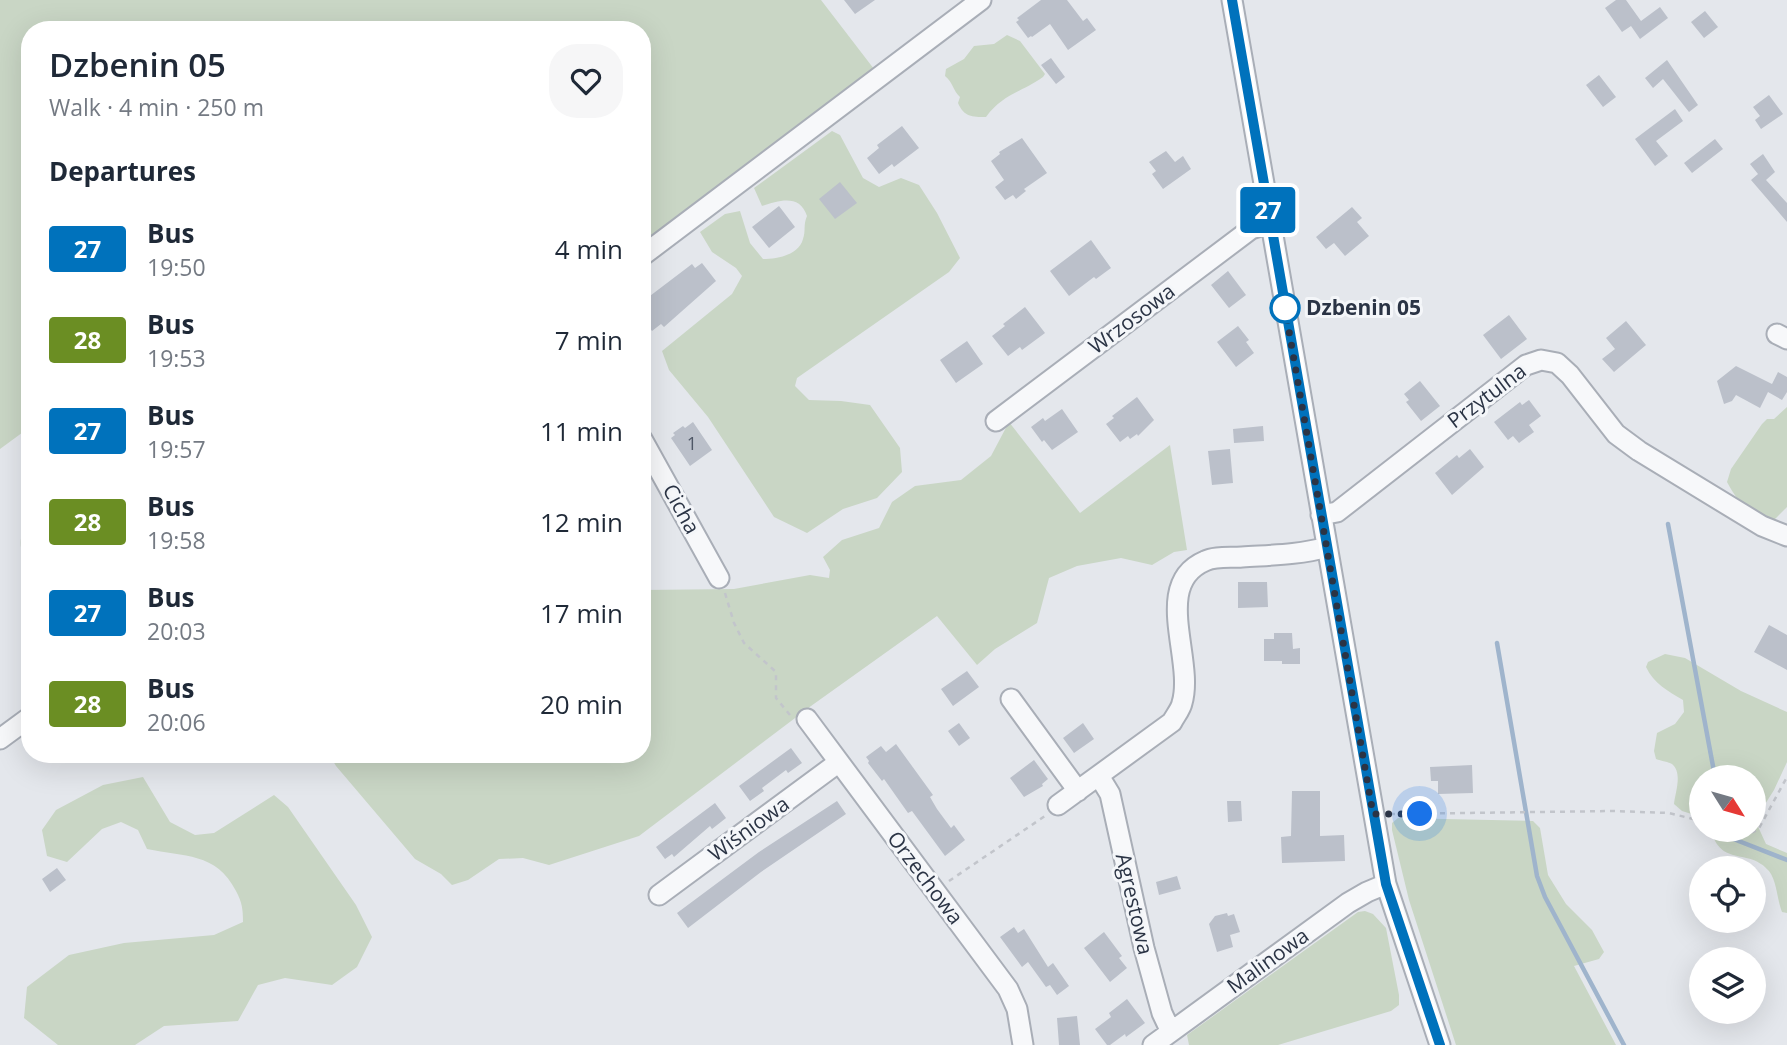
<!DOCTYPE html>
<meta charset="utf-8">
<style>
:root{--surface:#fff;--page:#f6f6f7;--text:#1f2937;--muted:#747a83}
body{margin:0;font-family:"Open Sans",sans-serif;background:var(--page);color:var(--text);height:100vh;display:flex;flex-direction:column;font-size:26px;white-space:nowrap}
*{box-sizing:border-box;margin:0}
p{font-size:23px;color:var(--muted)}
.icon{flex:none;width:38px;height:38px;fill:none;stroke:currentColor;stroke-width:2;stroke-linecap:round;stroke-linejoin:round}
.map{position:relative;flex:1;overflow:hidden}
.side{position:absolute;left:21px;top:21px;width:630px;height:742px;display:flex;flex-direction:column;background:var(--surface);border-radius:28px;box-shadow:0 7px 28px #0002}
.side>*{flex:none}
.badge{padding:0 14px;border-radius:5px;font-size:24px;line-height:46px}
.needle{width:46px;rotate:127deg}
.controls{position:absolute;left:1689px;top:765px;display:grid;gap:14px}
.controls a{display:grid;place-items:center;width:77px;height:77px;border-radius:50%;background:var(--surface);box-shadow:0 7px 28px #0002;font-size:35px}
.you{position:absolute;width:35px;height:35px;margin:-18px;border:5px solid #fff;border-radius:50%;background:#1a73e8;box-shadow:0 0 0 10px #1a73e833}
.map>.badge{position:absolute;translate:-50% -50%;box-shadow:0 0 0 4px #fff}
h2{padding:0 28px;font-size:26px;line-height:63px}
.round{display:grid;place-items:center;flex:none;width:74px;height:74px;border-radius:28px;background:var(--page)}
.headline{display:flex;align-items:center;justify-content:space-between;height:119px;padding:0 28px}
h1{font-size:33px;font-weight:600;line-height:52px}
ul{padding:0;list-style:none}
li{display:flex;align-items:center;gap:21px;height:91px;padding:0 28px}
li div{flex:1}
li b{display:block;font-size:26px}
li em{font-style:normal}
li .badge{min-width:77px;font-weight:700;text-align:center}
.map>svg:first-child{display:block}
.green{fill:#c9d6c5}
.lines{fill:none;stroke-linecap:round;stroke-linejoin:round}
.stream{stroke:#9fb4cc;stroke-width:4.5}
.building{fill:#bbc0ca}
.minor-casing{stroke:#a9aeb7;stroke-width:23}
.path{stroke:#c2c5cb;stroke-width:2.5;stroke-dasharray:5 5;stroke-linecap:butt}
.minor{stroke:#f7f8fa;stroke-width:19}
.line-casing{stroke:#fff;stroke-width:16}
.line{stroke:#0072bc;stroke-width:10}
.walk{stroke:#2b3445;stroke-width:7;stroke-dasharray:0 12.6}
.stop-dot{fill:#fff;stroke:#0072bc;stroke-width:3.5}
.labels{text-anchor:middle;stroke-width:6;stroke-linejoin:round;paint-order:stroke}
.number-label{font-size:18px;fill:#4f5766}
.stop-label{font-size:21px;font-weight:bold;fill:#2b3445;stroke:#f4f6f9;text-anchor:start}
.street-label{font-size:21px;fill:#2b3445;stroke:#f4f6f9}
</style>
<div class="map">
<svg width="1787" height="1045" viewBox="0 0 1787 1045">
<rect width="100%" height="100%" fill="#e4e7ec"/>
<path class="green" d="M0,0h821l53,69 -232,176v-215h-612v397l-30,22z
M1007,35l13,6 25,33 -2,3c-23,16 -40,17 -57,40 -14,0 -22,0 -28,-14l2,-6c-7,-6 -7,-15 -15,-21l1,-7 18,-10 10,-13 20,-2z
M832,131l8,4 23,43 16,9 22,-9 18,7 18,28 23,45 -11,14 -152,106 -2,8 14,14 32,1 29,4 30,43 2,24 -25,26 -34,11 -36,24 -33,-16 -66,-100 -39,-47 -7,-19 70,-57 10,-18 -6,-8 -24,-16 -12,-20 25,-18 15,-3 10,32 13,16c14,0 36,-4 40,-20 3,-8 0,-14 4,-23 -7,-22 -27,-16 -45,-10l-8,-18z
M1787,407v100l-13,13c-25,-4 -35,-16 -47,-38l4,-13 31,-45 5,-5h7z
M1009,422l71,91 90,-68 17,105 -13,2 -22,13 -31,-7 -44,8 -28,12 -12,45 -42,26 -18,16 -40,-49 -126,90 -172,130 -90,29 -26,-7 -24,1 -31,21 -16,5 -11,-11 -26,-15 -79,-93 -7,-12h126l5,4 4,-4h178v-164l92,-1 76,-14 19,3 1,-8 -7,-13 19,-17 37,-12 13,-26 23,-16 46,-6 30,-24z
M30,520v47c-12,-17 -13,-30 0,-47z
M1665,654l20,4 56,33 46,21v50l-13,28 -19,30 11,24 21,9v60l-5,-1c-5,-12 -5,-31 -13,-41 -20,-24 -48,-3 -58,-41h43v-53h-53v40l-19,-6 -8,-7c1,-11 9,-31 -2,-40 -3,-2 -11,-3 -16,-5l-2,-8 3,-18 18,-9 9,-12 -1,-12c-15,-9 -29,-16 -37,-33l2,-5z
M143,777l27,45 25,13 19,-2 60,-38 14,12 68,98 16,32 -15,30 -25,18 -47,-7 -27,7 -20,36 -74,5 -29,19h-77l-34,-27 3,-31 42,-32 55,-12 90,-8 29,-13c0,-13 -1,-20 -7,-31 -20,-39 -52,-34 -89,-42l-9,-19 -17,-8 -19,7 -35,33 -20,-6 -5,-26 14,-20 47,-25z
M1398,818l135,3 7,7 8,47 18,29 26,26 12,22 -5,7 -25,7 42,79h-160l-47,-145 -17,-70v-7z
M1365,911l8,3 13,14 13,67v10l-8,6 -113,34h-89l-2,-10 171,-123z"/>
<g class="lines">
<path class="stream" d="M1668,524l47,253
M1497,643l40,233 8,21 79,148
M1725,830l1,6 61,24"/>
</g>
<path class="building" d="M844,0h31l-20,14z
M1041,0h26l16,21 4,-3 9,12 -28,20 -18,-26 -18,13 -1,-1 -3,2 -12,-16 3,-2 -2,-2z
M1616,0h10l15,21 19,-14 8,11 -28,21 -9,-13 -9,6 -17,-24z
M1705,11l13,16 -14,11 -13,-16z
M1051,58l14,19 -9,7 -15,-19z
M1667,60l31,45 -9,7 -26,-33 -10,9 -8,-10z
M1599,75l17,22 -13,10 -17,-22z
M1769,95l14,19 -22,15 -6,-9 5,-4 -7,-9z
M1675,109l8,12 -27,20 12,15 -13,10 -20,-27z
M902,126l17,22 -25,19 -2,-3 -13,10 -12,-16 12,-10 -2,-3z
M1022,138l25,35 -23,16 2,2 -10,8 -3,-4 -8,5 -10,-13 9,-7 -13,-19 9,-7 -1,-2z
M1715,139l8,10 -31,24 -8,-10z
M1166,151l9,11 8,-6 8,13 -28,20 -11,-15 4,-3 -7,-9z
M1763,154l12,18 -9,8 21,23v19l-36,-42 7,-6 -8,-10z
M840,182l17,21 -22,16 -16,-20z
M779,206l16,21 -26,21 -17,-21z
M1352,207l10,11 -5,4 12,14 -24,20 -11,-13 -8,6 -10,-12z
M1091,240l20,28 -15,11 -2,-2 -25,19 -19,-25z
M702,263l14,18 -52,46 -3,-3 -9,7 -10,-13v-16l50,-38 3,4z
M1228,271l18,24 -17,13 -18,-23z
M1025,307l20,26 -23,17 -2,-3 -12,9 -16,-20 13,-10 -2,-2z
M1509,315l18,24 -26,20 -18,-24z
M1626,321l20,24 -32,27 -12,-13 13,-10 -9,-11z
M1238,326l11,14 -3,2 8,11 -18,14 -19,-25z
M967,341l16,23 -27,19 -16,-23z
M1736,366l36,18 6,-12 9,5v15l-5,8 -14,-8 -8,16 -24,-13 -4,6 -8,3 -7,-23z
M1420,381l20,25 -19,15 -15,-19 3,-2 -5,-6z
M1137,397l17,23 -16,16 -1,-2 -7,5 -2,-3 -8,6 -14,-18 8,-6 -2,-2z
M1529,400l12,16 -12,9 5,7 -15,11 -6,-7 -5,4 -14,-18 26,-20 2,3z
M1062,409l16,23 -26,18 -8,-10 -2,2 -11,-15 12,-9 2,3z
M693,422l19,28 -22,16 -19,-28 4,-3 -2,-2 10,-7 2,2z
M1263,426l1,15 -30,2 -1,-14z
M1230,449l3,34 -21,2 -4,-34z
M1470,449l14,18 -32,28 -17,-22 22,-18 2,3z
M1238,582h29l1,25 -30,1z
M1769,625l18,10v35l-33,-18z
M1274,633h18l1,16 7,-1v16h-18v-3h-18v-22h10z
M967,671l12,16 -26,19 -12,-17z
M959,723l11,15 -11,8 -11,-15z
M1083,723l11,16 -20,14 -11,-15z
M896,744l37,51 -3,2 7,12 14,19 3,-3 11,15 -20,16 -33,-45 -4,2 -24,-34 -2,2 -14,-18 1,-2 -3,-4 15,-11 5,6z
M791,748l11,15 -14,10 -2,-3 -24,18 2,3 -14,10 -11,-15z
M1034,760l14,19 -6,5 1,2 -19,11 -14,-19z
M1472,765l1,28 -35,1v-13h-7l-1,-14z
M1292,791h28v45l24,-1 1,26 -63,2 -1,-26 10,-1z
M837,801l9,13 -85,58 -73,56 -11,-15 82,-61z
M1227,801h14l1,20 -14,1z
M715,803l11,15 -14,11 -2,-3 -36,31 -2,-3 -7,5 -9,-12z
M57,868l9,12 -16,12 -8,-13z
M1177,876l4,13 -22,6 -3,-13z
M1227,913l1,3 6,-2 6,18 -10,3 3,12 -16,5 -8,-28 6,-8z
M1014,927l4,6 6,-4 24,38 5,-4 16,23 -12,9 -7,-10 -4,2 -18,-25 -6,5 -22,-30z
M1104,932l18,24 -3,2 8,10 -17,14 -26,-34z
M1127,999l18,24 -19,14 -1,-3 -15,11h-3l-12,-16 16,-12 -2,-4z
M1077,1016l3,29h-21l-2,-27z"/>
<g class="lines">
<defs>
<path id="minor" d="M1232,0l154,884 54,161
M642,256l339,-256
M1777,334l10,5
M996,421l255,-192 19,-6
M642,439l77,139
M1321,515l16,-3 189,-147 15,-5 16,3 13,12 46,59 23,17 123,75 25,10
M1011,699l67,92
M807,719l201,270 9,20 6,36
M0,739l30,-22
M1099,776l11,18 34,154 18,65 9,19
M1058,805l114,-83c3,-6 9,-13 10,-19 13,-43 -31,-119 23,-142 10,-5 25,-3 37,-4 29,-2 57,-2 85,-10
M659,895l180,-133
M1153,1045l195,-142 19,-11 19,-8"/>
</defs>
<use href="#minor" class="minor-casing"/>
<path class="path" d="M725,593l9,30 10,20 32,29v26l14,17
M1390,814l223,-3 56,2 32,8
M1732,830l15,4 11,-4 29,-53
M949,881l96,-65"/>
<use href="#minor" class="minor"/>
</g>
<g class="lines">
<defs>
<path id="line" d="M1232,0l154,884 54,161"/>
</defs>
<use href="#line" class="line-casing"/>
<use href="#line" class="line"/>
<path class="walk" d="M1285,308l88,506h47"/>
</g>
<circle class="stop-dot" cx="1285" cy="308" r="14"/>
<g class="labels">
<g class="number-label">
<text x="692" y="450">1</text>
</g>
<g class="stop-label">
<text x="1306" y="315">Dzbenin 05</text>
</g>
<g class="street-label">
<text transform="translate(1132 319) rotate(-37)" y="7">Wrzosowa</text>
<text transform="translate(1487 396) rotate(-37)" y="7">Przytulna</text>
<text transform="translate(681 509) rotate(61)" y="7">Cicha</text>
<text transform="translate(749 829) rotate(-36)" y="7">Wiśniowa</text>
<text transform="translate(925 878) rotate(53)" y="7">Orzechowa</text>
<text transform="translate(1134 904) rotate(77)" y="7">Agrestowa</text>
<text transform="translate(1268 961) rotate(-36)" y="7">Malinowa</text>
</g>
</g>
</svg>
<div class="controls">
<a><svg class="needle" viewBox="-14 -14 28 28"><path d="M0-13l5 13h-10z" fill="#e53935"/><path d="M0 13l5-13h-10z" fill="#747a83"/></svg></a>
<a><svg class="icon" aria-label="locate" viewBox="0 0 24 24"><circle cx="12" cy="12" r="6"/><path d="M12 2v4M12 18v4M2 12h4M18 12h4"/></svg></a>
<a><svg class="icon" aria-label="layers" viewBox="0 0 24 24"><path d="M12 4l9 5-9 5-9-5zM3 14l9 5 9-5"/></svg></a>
</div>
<div class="you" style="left:1420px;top:814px"></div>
<b class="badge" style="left:1268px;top:210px;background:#0072bc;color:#fff">27</b>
<section class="side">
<div class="headline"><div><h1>Dzbenin 05</h1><p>Walk · 4 min · 250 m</p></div><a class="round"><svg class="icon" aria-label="heart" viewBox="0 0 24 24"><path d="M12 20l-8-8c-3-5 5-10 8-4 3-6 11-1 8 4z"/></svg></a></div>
<h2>Departures</h2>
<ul>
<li><span class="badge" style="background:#0072bc;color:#fff">27</span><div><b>Bus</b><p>19:50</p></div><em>4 min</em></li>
<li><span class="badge" style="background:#6b8e23;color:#fff">28</span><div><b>Bus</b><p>19:53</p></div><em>7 min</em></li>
<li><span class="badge" style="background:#0072bc;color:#fff">27</span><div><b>Bus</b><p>19:57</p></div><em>11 min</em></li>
<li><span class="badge" style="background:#6b8e23;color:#fff">28</span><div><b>Bus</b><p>19:58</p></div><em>12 min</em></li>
<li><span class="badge" style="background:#0072bc;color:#fff">27</span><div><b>Bus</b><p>20:03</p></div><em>17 min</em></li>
<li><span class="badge" style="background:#6b8e23;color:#fff">28</span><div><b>Bus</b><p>20:06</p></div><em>20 min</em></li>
</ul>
</section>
</div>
